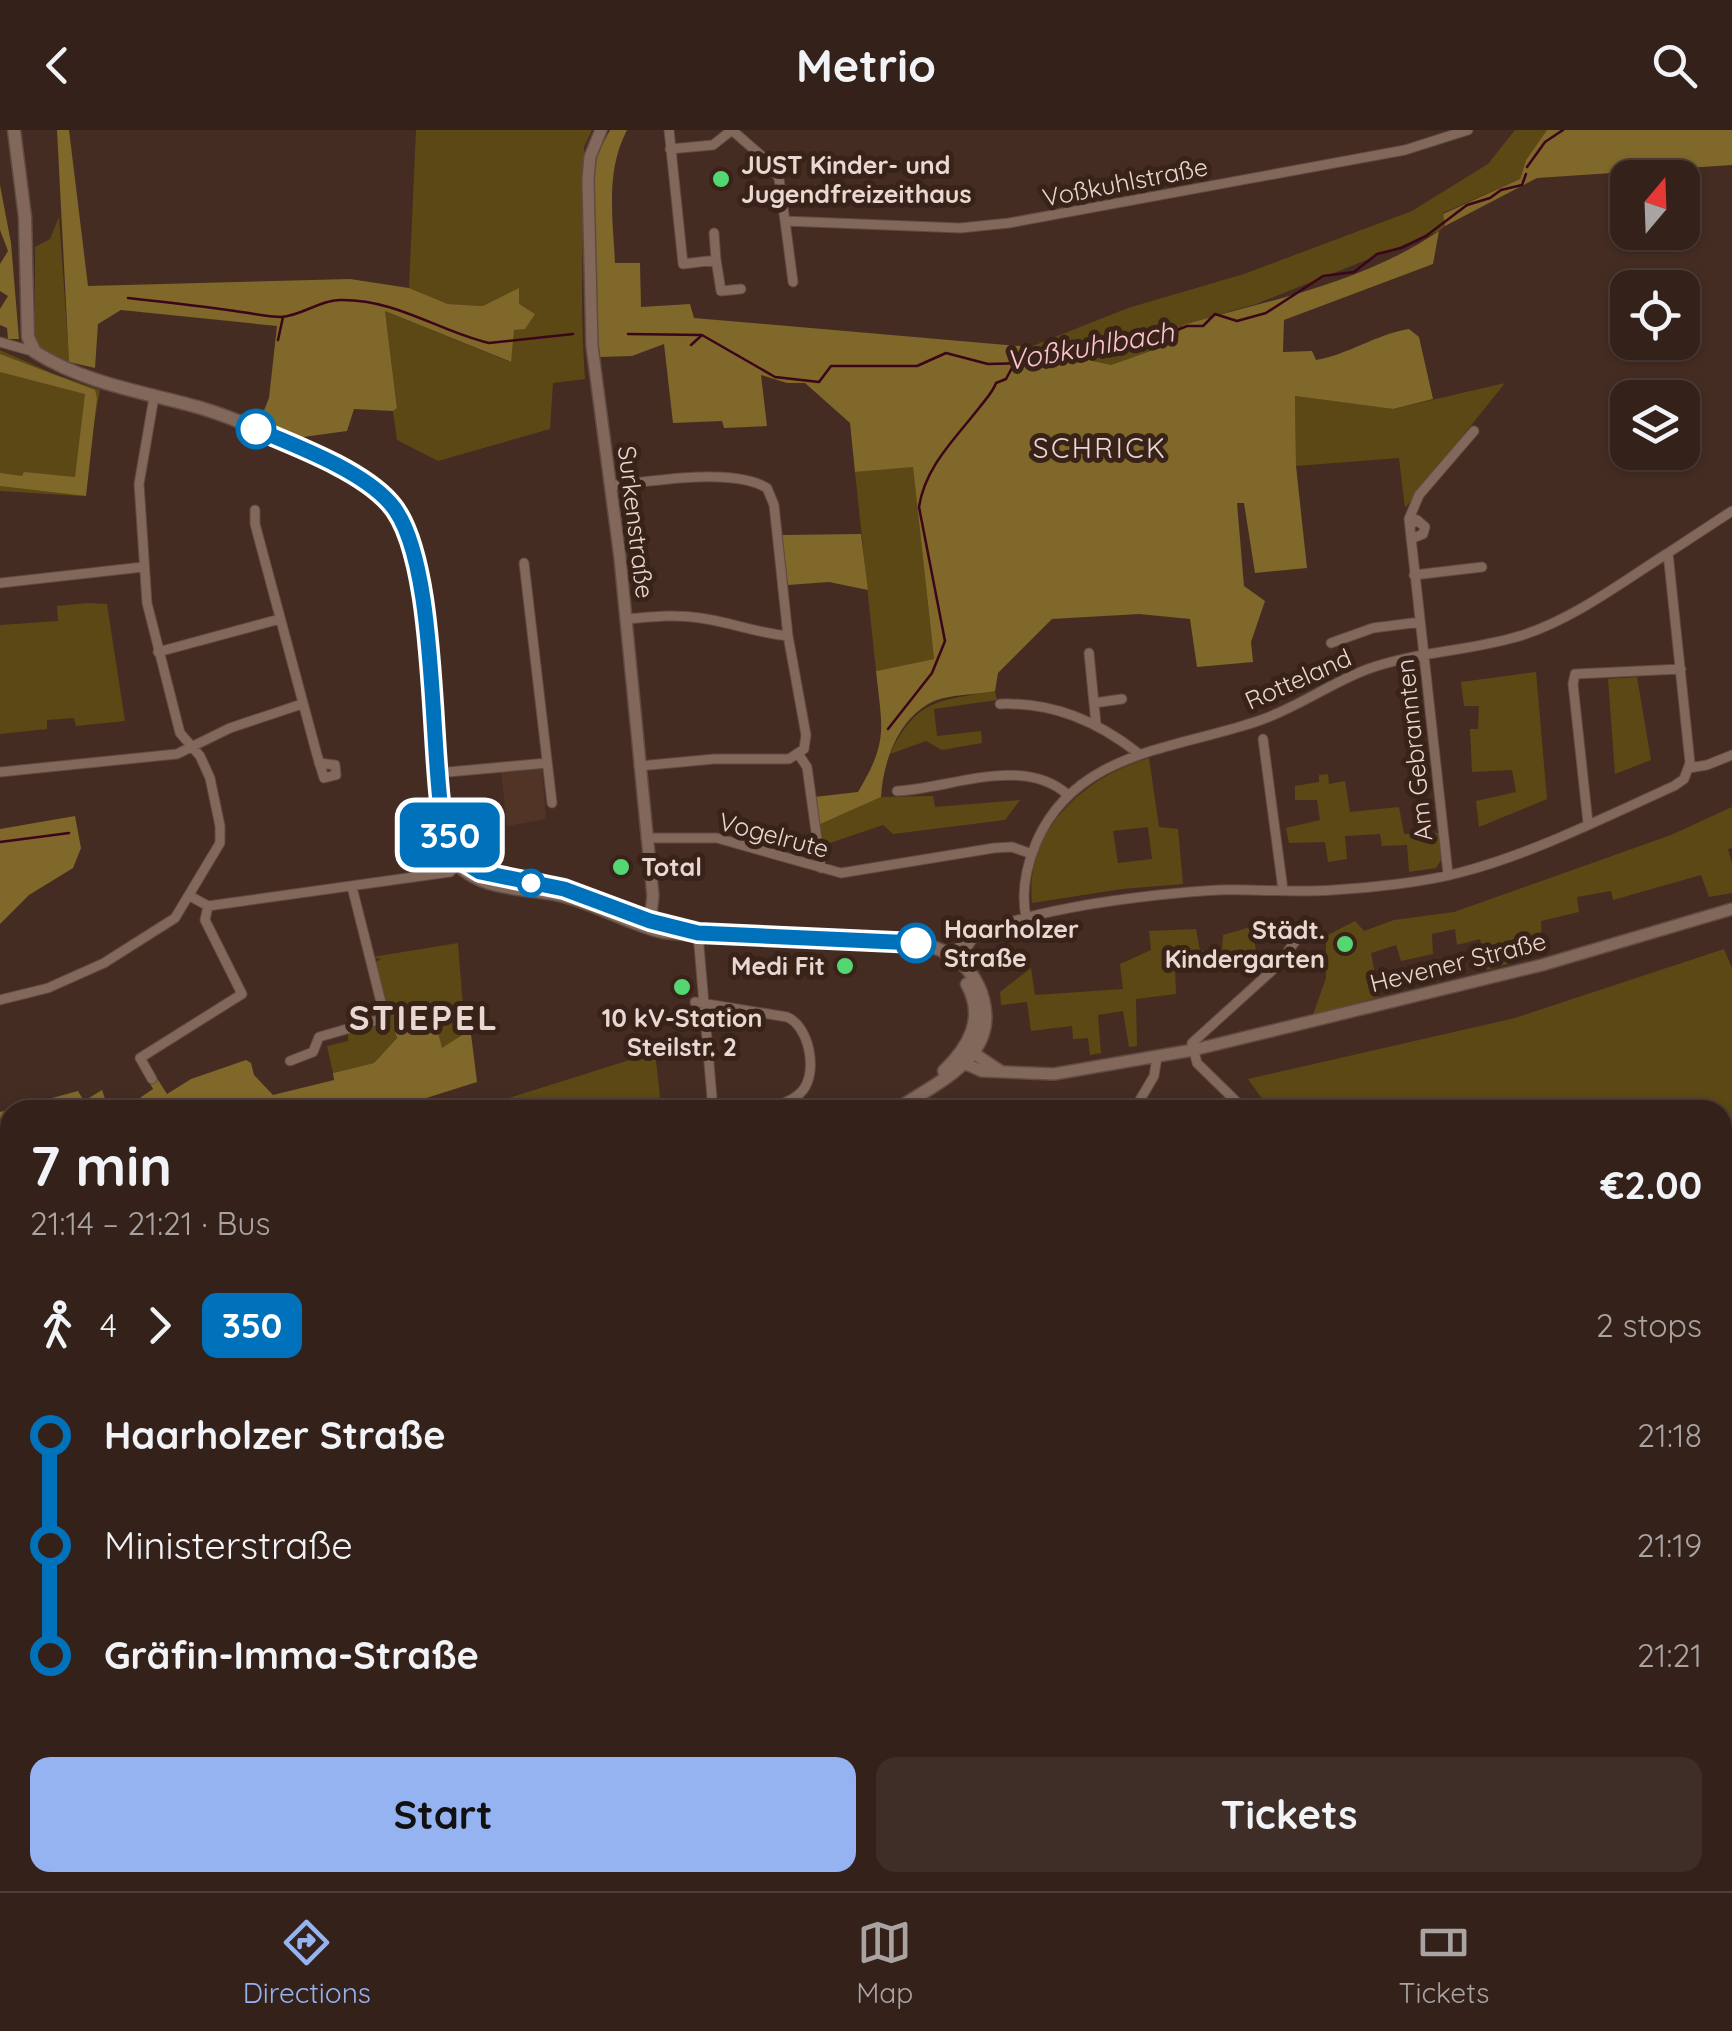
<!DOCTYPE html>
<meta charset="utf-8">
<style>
:root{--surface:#33211a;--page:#3e2e27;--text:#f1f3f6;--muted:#a9a3a2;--line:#4e3e39;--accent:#95b2f1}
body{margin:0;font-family:Quicksand,sans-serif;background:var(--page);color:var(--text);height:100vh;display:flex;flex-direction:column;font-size:38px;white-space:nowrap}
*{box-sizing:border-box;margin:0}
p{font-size:32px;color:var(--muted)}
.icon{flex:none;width:55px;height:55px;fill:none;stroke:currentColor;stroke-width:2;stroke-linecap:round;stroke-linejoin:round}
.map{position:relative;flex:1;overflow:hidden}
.details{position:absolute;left:0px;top:970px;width:1732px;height:792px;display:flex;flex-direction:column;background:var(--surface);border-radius:30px 30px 0 0;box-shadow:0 2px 8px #0004,0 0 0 2px var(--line)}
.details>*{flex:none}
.badge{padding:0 20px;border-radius:15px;font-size:35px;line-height:65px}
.needle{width:65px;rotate:19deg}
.buttons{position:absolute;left:1610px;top:30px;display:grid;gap:20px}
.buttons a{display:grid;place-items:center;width:90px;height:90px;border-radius:20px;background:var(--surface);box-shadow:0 2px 8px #0004,0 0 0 2px var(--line);font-size:50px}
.map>.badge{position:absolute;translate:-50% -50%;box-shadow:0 0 0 5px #fff}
.legs{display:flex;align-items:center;gap:15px;height:110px;padding:0 30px;font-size:32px}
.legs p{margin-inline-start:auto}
.headline{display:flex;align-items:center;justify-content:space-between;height:170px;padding:0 30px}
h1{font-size:55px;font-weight:800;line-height:75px}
.cta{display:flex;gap:20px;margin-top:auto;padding:20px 30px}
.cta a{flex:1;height:115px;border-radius:20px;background:var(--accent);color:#111;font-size:40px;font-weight:800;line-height:115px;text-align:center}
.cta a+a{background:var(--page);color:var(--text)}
ul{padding:0 30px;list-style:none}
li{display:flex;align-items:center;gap:35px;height:110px;font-size:38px}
li i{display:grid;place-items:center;width:15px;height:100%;margin:0 12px;background:currentColor}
li i::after{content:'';width:25px;height:25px;margin:-12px;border:8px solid;border-radius:50%;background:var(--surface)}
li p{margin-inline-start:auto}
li:first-child i{background:linear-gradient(#0000 50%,currentColor 0)}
li:last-child i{background:linear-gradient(currentColor 50%,#0000 0)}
header{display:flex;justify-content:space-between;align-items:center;height:130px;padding:0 30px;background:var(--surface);font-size:45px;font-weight:800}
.tabs{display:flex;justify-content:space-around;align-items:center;height:140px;border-top:2px solid var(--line);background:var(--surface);font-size:28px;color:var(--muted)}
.tabs a{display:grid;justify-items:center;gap:5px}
.tabs .selected{color:var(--accent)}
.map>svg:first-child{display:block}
.built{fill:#523427}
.green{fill:#5c4814;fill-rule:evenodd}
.forest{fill:#80672a}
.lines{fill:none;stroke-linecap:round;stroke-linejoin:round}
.stream{stroke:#3b051a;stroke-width:2.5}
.minor-casing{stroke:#5e4b42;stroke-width:11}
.tertiary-casing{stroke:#5e4b42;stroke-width:14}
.secondary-casing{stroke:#5e4b42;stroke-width:15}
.minor{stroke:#82675b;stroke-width:9}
.tertiary{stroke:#82675b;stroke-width:11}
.secondary{stroke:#82675b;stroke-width:12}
.line-1-casing{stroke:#fff;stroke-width:22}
.line-1{stroke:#0072bc;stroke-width:15}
.poi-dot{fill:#54d672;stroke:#392218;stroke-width:4}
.stop-1-dot{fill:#fff;stroke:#0072bc;stroke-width:5}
.labels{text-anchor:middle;stroke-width:10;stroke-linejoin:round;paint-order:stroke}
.poi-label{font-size:25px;font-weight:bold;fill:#e8d8d1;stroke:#392218;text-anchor:start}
.street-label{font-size:25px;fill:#e8d8d1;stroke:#392218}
.stop-label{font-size:25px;font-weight:bold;fill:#e8d8d1;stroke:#392218;text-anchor:start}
.water-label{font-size:28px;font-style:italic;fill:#fec4d1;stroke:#392218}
.neighbourhood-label{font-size:28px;letter-spacing:2.5px;fill:#e8d8d1;stroke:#392218}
.district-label{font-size:35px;font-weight:bold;letter-spacing:2.5px;fill:#e8d8d1;stroke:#392218}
</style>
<header><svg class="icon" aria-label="back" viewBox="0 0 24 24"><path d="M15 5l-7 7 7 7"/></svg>Metrio<svg class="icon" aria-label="search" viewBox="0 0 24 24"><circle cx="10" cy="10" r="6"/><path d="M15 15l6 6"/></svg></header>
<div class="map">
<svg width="1732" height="1761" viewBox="0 0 1732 1761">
<rect width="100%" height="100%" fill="#442c22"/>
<path class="built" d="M542,637l4,52 -39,7 -6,-55z"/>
<path class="green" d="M416,0h176l-8,17c0,77 -5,155 1,232l-32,4 -3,46 -112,32 -41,-21 -4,-29 4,-4 -12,-96 125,51 -27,-56 -35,-2 -39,-16z
M1515,0h32l-21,30 -6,19 -77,34 2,13 -6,5 -183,73 -73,21 -13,19 -59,21 -81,-18 98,-39 116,-34 168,-63 76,-47z
M59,87l9,127 1,18 -34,-13v-102l15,-8z
M0,220l54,24 46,16 -19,106 -81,-5z
M1505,253l-100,125 -6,-50 -103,8 -1,-70 98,13z
M913,336l21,193 -58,12 -21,-199z
M88,473l19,1 18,117 -49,5 -2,-8 -27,2v9l-47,5v-109l58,-4 -1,-15z
M1536,542l11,127 -68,28 -3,-26 40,-9 -4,-22 -40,2 -2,-43h8l1,-23h-15l-3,-24z
M1637,547l14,83 -36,14 -7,-95z
M995,561l2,9 -63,9 3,27 44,-5 1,12 -40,7 -16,-9 -36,13c27,-56 49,-53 105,-63z
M1149,628l10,69 19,2 5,55 -61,5 -90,14c-7,-73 52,-126 117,-145zM1148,697l4,32 -34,4 -5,-32z
M1328,644l1,10 16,-3 5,31 49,-5 5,27 35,-1 2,27 -5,8 -27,4 -2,-27 -25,1 -2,-12 -35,2 2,23 -19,3 -3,-20 -36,1 -3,-15 34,-8 -3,-20h-22v-14l24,-4v-7z
M933,666l2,11 85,-7 -15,20 -112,14 -10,-9 -62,21 -5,-20 65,-29z
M1732,677v41l-4,1 4,14v30l-23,4 -8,-22 -88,25 -2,-9 -34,6 2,15 -38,9 1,32 -55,17 -7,-31 -23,6 -2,-16 -23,5 1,20 -32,7 -5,-16 -25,8 8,44 -66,18 13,-37v-42l29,-15 9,10 30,-11 60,-8 217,-77z
M1255,791l31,2 -33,11 3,16 -26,8 -55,9 1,27 -40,5 1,47 -8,1 -6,-36 -25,4 3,38 -11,2 -2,-17 -15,1 -1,-13 -41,5 -4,-29 -26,3 -1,-13 31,-24 4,27 88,-6 -3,-25 31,-14 -2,-19 47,-2 4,22 22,-2 1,-14 28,-8z
M458,813l7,90 -24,16 -46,-16 2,5 -23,25 -41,10 -6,-27 21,-5v-10l42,-7 -16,-61 7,-4 -9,-2z
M1724,819l8,19v188l-8,13 8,3v227l-9,2 -1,-291h-388l-6,-11 -58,11 -22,-31 267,-61z
M655,922l5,45 -23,13h-145l-2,-6z
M10,1270v127l-3,1 -7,-18v-108z
M1732,1339v191l-9,1 -1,-182z
M1248,1752l265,1 -14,5 8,3h-272z"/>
<path class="forest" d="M57,0h12l19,156 262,-7 59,9 39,16 35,2 36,-18v16l16,10 -10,15 -11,1 -3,32 -126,-51 12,97 -4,3 -39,-2 -7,22 -51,7 -35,-20 8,-20 8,-72 -156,-16 -23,14 -3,44 -26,-6z
M610,0h17c-22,42 -14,88 -12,133h25l1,44 49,-3 4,14 336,29 81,18 59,-21 13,-19c87,-25 180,-42 256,-94l-6,33 -149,56 -1,32 29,-1 4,9c34,-6 58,-25 93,-31l10,8 14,62 -40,10 -98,-13 1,70 11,102 -52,5 -11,-70h-7l7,83 21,15 -14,41 2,20 -56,5 -7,-48 -51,-5 -87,5 -54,54 -3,18c-18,4 -46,3 -63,11 -34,17 -49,60 -51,95l-65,29 -2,-29 44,-5c31,-52 24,-63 18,-121l58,-12 -21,-192 -58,5 -5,-49 -45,-40h-18l-26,-8 6,51 -43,2 -2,-7 -49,2 -9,-79 -32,12 -32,1 -6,-55 1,-144z
M1547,0h185v35l-195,13 -92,48 -2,-12 77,-35 6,-19z
M0,55l11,58 8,96h-11l-1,-11 -7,-3v-16l8,-13 -8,-5v-27l8,-13 -8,-21z
M0,224l95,36 2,8 -11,98 -86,-10v-13l22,3 2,-4 51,5 10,-83 -85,-22z
M861,404l7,56 -39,-8 -41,3 -6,-50z
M75,686l6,32 -8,20 -44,27 -29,29v-95z
M437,899l5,19 23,-15 6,1 6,48 -57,18 -52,10h-246l31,-21 -5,-9 7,-5 12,19 24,-15 55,-19 5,3 3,12 19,20 61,-15 -1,-7 41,-10 23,-25 -2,-6z
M102,960l7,20h-99v70l-10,2v-22l8,-3 -8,-21v-24l78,-21 6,10z
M1732,1524v237h-225l-9,-3 15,-6h209v-227z
M810,1753v-1l438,1 -13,8h-425z"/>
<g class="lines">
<path class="stream" d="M1527,37l18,-25 18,-12
M128,168c36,4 72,8 107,13 15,2 32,6 46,6 20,-1 39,-17 59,-17 57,-1 100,32 149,43l84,-9
M628,204l74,1 73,42 44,5 12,-16h86l29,-13 42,11 36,-1 20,-14 126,-16 17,-7h16l12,-12 22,7 29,-8 57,-37 31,-4 23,-18 24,-6 25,-12 41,-31 23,-7 11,-8 21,-5 4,-11
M278,210l5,-23
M691,215l10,-9
M888,599l44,-56 13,-32 -26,-134c6,-40 35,-67 60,-99 6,-8 14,-16 17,-25l10,-4 7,-13
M0,712l69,-9
M1061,1761l2,-9
M1194,1761l19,-6"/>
<defs>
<path id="minor" d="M669,0l14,134 33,-4 5,31 20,-2
M732,0l41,36 6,13 6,42 175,7 49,-5 396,-73 63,-20
M670,19l43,-4 19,-15
M785,91l8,61
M714,103l2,27
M0,212l35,10
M610,356c40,-5 122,-19 157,2l7,17 14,131 18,99 -2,14 -15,10h-75l-75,7
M255,380v14l62,231 7,23 12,-3 -1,-10 -16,-2
M1410,395l7,-5 8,7 -2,7 -12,5
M524,433l28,240
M1414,445l68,-8
M0,453l143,-16
M626,489c25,-2 49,-5 74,-1 30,4 57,15 88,18
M1331,513l42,-15 47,-6
M158,522l122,-33
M1089,523l7,71
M1094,573l28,-4
M1000,574c53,-2 97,17 138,49
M1263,609l20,151
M799,625l8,12 14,101
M1689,638l18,-3 25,-10
M0,642l177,-18 53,-26 72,-24
M437,643l110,-10
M897,661c53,-2 125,-37 171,4
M1588,693l-15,-139 2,-10 106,-5
M646,708h71l124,35 153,-25 18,-1 20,7
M1448,744l-39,-355 10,-24 55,-64
M190,766l18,10 242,-34 13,-13
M1026,787c-5,-25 0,-50 10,-74 39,-92 140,-94 222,-122 39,-13 72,-38 110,-52 50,-18 105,-18 155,-34 52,-17 99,-53 145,-82
M977,802l-18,28 -9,3c3,-51 224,-71 269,-73 38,-1 76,3 114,0 37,-2 93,-8 129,-18 72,-19 143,-55 212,-86l10,-7 6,-16 -22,-210 64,-42
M698,804l15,176
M0,870l48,-12 56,-25 71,-45 45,-75v-17l-10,-48 -10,-22 -20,-23 -33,-130 -8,-119 15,-87
M695,872l92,15c22,9 31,54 16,73 -10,13 -30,16 -45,20
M290,931l23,-9 6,-15 66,-19 -33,-131
M152,949l-12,-21 102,-64 -37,-74 3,-14
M1134,980l20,-34 3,-19
M1245,980l-48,-47 -5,-20 85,-77 20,-27
M0,1152l10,-2
M0,1270l10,-2
M1725,1349l7,-16
M0,1740l10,-2
M89,1752l2,9
M378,1761l6,-9"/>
<path id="tertiary" d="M601,0l-11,27 -2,23 4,166 28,212 33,338 -3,25
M1002,942l-27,-18 -12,-1 3,11 16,7 72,3 139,-24 349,-85 190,-56"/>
<path id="secondary" d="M14,0l11,87 3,120 7,15c51,32 110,40 166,56 40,12 76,30 113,48 64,32 96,50 106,126l24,253c4,16 10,29 24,38 28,19 68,15 99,24 33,9 62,27 96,35 60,7 123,6 184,8 34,1 67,-3 98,12 19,9 33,27 38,47 16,59 -48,84 -87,111
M944,941c25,-24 42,-53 23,-87
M536,1761l1,-9"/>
</defs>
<use href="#minor" class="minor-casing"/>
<use href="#tertiary" class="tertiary-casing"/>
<use href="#secondary" class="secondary-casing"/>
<use href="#minor" class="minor"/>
<use href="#tertiary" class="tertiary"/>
<use href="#secondary" class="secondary"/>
</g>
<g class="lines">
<defs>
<path id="line-1" d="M256,299c40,17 105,41 134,74 47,52 40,238 52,314l14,33 11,14 13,8 84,17 86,32 48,12 218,10"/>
</defs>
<use href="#line-1" class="line-1-casing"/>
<use href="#line-1" class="line-1"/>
</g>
<g class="poi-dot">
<circle cx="721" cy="49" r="10"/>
<circle cx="621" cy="737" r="10"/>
<circle cx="1345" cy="814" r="10"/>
<circle cx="845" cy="836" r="10"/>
<circle cx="682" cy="857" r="10"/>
</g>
<g class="stop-1-dot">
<circle cx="256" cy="299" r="18"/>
<circle cx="531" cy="753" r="12"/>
<circle cx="916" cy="813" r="18"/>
</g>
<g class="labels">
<g class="poi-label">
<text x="741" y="44">JUST Kinder- und<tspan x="741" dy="29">Jugendfreizeithaus</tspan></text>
<text x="641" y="746">Total</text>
<text x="1325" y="809" text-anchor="end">Städt.<tspan x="1325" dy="29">Kindergarten</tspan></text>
<text x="825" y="845" text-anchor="end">Medi Fit</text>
<text x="682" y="897" text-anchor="middle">10 kV-Station<tspan x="682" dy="29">Steilstr. 2</tspan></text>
</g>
<g class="street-label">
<text transform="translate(1125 52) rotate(-11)" y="9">Voßkuhlstraße</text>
<text transform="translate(636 392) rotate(83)" y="9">Surkenstraße</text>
<text transform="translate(1298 549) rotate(-24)" y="9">Rotteland</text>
<text transform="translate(1414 620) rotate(-96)" y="9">Am Gebrannten</text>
<text transform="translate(774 705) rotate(15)" y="9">Vogelrute</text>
<text transform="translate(1458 832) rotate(-14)" y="9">Hevener Straße</text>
</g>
<g class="stop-label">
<text x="944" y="808">Haarholzer<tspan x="944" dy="29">Straße</tspan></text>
</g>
<g class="water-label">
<text transform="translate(1090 216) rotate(-10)" y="10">Voßkuhlbach</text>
</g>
<g class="neighbourhood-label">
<text x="1100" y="328">SCHRICK</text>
</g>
<g class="district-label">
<text x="424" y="900">STIEPEL</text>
</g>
</g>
</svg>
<div class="buttons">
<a><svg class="needle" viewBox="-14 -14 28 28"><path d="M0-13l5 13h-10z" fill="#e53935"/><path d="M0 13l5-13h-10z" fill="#a9a3a2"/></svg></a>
<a><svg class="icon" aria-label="locate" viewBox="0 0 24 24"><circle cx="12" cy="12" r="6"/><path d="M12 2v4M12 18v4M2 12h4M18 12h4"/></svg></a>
<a><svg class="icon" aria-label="layers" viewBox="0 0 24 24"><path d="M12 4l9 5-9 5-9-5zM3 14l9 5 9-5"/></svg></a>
</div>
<b class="badge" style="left:450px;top:705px;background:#0072bc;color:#fff">350</b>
<section class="details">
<div class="headline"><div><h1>7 min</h1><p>21:14 – 21:21 · Bus</p></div><b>€2.00</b></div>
<div class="legs"><svg class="icon" aria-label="walk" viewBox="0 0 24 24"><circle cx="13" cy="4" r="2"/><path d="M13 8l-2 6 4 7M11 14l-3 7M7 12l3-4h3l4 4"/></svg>4<svg class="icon" aria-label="forward" viewBox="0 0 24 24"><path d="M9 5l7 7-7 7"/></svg><b class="badge" style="background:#0072bc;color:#fff">350</b><p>2 stops</p></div>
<ul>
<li><i style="color:#0072bc"></i><b>Haarholzer Straße</b><p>21:18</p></li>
<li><i style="color:#0072bc"></i><span>Ministerstraße</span><p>21:19</p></li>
<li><i style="color:#0072bc"></i><b>Gräfin-Imma-Straße</b><p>21:21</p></li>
</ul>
<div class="cta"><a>Start</a><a>Tickets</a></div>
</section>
</div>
<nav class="tabs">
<a class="selected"><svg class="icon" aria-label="directions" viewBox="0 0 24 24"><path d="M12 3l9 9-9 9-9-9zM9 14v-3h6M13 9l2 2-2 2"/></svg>Directions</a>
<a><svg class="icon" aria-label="map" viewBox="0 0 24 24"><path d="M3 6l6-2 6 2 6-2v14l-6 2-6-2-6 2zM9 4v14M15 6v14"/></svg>Map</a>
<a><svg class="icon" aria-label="tickets" viewBox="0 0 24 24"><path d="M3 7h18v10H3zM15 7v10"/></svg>Tickets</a>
</nav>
